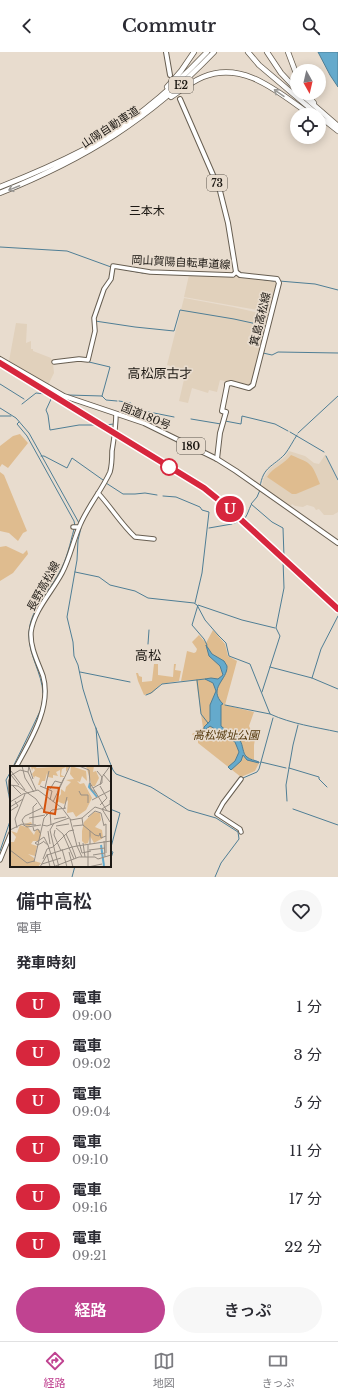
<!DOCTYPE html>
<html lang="ja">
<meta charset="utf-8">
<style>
:root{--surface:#fff;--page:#f7f7f7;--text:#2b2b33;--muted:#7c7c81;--line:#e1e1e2;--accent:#c04391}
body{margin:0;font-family:"Libre Baskerville","Noto Sans JP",serif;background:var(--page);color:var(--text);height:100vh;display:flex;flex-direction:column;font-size:15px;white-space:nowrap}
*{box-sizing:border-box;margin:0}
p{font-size:13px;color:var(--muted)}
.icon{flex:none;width:22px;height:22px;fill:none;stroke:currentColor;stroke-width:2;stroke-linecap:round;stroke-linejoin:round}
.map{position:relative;height:825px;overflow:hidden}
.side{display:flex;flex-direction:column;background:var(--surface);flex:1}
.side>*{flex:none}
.badge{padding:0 8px;border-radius:13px;font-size:14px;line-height:26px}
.needle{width:26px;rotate:172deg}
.fabs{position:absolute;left:290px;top:12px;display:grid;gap:8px}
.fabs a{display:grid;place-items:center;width:36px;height:36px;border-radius:50%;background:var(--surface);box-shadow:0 2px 10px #0003;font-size:20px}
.map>.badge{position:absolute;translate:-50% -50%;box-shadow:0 0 0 2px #fff}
h2{padding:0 16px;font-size:15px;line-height:36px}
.round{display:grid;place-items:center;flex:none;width:42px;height:42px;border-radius:21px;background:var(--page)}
.head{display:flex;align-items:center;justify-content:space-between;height:68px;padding:0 16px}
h1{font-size:19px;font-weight:600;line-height:30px}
.action{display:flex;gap:8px;margin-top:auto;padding:8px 16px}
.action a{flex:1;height:46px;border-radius:24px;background:var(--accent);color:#fff;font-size:16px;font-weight:600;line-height:46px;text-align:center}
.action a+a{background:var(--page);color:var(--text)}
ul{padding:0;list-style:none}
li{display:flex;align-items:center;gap:12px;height:48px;padding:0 16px}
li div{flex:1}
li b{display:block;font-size:15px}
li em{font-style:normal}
li .badge{min-width:44px;font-weight:700;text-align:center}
header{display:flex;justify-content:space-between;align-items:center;height:52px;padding:0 16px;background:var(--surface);font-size:18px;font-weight:600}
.dock{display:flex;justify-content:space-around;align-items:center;height:56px;border-top:1px solid var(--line);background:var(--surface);font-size:11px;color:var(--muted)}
.dock a{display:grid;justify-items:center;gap:2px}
.dock .active{color:var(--accent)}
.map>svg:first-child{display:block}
.built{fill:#e1d1bc}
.green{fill:#dfbc8f}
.water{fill:#65aacc;stroke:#4f7e95}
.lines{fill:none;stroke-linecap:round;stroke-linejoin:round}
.stream{stroke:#4f7e95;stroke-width:1}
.secondary-casing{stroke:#675e51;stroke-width:5.5}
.primary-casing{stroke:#675e51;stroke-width:6}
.trunk-casing{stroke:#675e51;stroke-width:6}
.motorway-casing{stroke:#675e51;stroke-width:6}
.secondary{stroke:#fff;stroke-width:3.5}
.primary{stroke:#fff;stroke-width:4}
.trunk{stroke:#fff;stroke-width:4}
.motorway{stroke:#fff;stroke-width:4.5}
.rail-casing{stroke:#57514a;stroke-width:2.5}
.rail{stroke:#e8dcce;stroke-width:1;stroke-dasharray:3;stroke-linecap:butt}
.oneway{stroke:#999895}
.line-casing{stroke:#fff;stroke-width:9}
.line{stroke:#d7263d;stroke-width:6}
.stop-dot{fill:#fff;stroke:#d7263d;stroke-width:2}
.labels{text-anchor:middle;stroke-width:3.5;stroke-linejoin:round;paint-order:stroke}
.shield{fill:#e8dcce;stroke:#5a544c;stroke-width:1}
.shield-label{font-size:10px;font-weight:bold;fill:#1d1914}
.street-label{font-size:11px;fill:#1d1914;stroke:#e8dcce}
.park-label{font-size:11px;font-style:italic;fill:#513508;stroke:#e8dcce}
.neighbourhood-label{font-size:12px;fill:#1d1914;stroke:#e8dcce}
.quarter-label{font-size:13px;fill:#1d1914;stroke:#e8dcce}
.inset-river{fill:none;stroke:#65aacc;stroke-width:2}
.inset-road{fill:none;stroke:#978e84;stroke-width:1}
.view{fill:#d4530d;fill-opacity:0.15;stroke:#d4530d;stroke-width:2}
.inset-edge{fill:none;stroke:#1d1914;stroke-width:2}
</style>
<header><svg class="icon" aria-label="back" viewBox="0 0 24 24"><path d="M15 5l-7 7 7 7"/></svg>Commutr<svg class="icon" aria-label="search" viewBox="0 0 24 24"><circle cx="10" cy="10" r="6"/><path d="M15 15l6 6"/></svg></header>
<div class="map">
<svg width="338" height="825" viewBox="0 0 338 825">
<rect width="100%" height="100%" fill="#e8dcce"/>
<path class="built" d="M189,223h26l63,7 -8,29 -2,1 -84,-15z
M184,246l49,9 35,8 1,2 -18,70 -31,-7 -3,12 -8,-2 -1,3 -16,-5 -4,15 -9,-2 7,-30 -19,-6z
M16,271l11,1 -1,19 5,-2v8h2v2l18,7 2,5 1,10 -6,12 -39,-24z
M289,399l16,5 9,7 5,1 6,-9 13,27v30l-5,3h-9l-5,-6 -3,1 -2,-3 -7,-2 -4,2 -8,-1 -3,-2 -2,3 -28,-20 1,-8 7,-11 15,-11z"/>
<path class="green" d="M20,382l8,9 -20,25 -6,-4 -2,3v-21l13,-10z
M291,403c21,9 20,7 29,29l-24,10h-4l-25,-17c6,-10 18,-13 24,-22z
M0,420l4,3 23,56 -4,2 -5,8 -9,-8 -9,-2z
M6,494l17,8 4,-4 1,4 -15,19 -13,8v-34z
M213,578l12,14 3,12 9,5 -12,44 29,7 -5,14 6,13 -1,6v15l-2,-1 -1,2 8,2 -4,8 -14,6 -43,-34v-2l-6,-7 11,-6 -7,-48 -15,1 6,-30 7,2 2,-1 1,-3 -5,-7 7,-7 7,8z
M154,612h4v11l15,2 1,-13h2l-1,6 6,1 -2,10 -18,3 -9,9 -8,2 -6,-14 -2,-8h2l1,3 3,1v5l10,-1z"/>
<path class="water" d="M318,0h20v35l-8,-12z
M206,593l6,9 12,7 3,5c1,14 -20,22 -4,38l-2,1v21l7,6 1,2c17,2 11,18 18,23 3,3 8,3 12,5v1l-12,-3 -4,-5 -2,6 -10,9 -3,-3 7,-6 4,-9 -4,-10 -25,-16 -6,5v-4l6,-6v-16l6,-14 -3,-8 -8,-4 6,-1 7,1 5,-4 -3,-9 -11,-10z"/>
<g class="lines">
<path class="stream" d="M0,195l67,4 44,16
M116,216l27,5
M244,225l30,4
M279,229l36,3 23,6
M95,269l40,6 39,4 6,-21 54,9 32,7 -4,14
M263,301l9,2 6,-3 60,1
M89,310l21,5 -8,29
M0,314l55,33 2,-4
M0,332l24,15
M68,343l34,1 4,4 11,1
M52,345l-6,13 2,5 2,15 29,-5h20
M119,349l12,2v5h7l1,4
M22,352l14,-11 9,1
M0,356l16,10 13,15 50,90
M0,364h11
M129,364l15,-5 30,6
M191,367l30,5
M225,369l16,3 1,-8 33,8 13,7
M19,370l-2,2 10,12 47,85 1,5
M101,371l4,2 9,-1
M290,380l34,20
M298,381l40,-37
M41,404h3l23,12 5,-10 31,22
M326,404l12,24
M106,431l17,11h12l10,-1 12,2
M260,435c3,-21 13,-20 25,-33 4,-5 8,-13 12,-19
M260,438l-3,7 -6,7 21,18 11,6 1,29 -1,3 1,28 -8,40 4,8 -18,56
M163,444l13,1 24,10 2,3 7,2 -7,61 -7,30
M234,471c13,-2 12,-7 17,-18
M81,476l-3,12 -1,20 -10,57 6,25 1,14 4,9 5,24 10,32 20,49 3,4 35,13 37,23 28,8 22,14 1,7 -18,24 -6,14
M209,476l23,-4
M75,520l24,5 11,8 25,6 13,7 46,5 3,2 8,15 13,15 8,8 3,13 21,8 20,50c22,10 45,13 68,18
M148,592l1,-14
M207,593l-3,-6 -12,-14 6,-20 44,15 33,8
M270,615l42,11 26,11
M80,620l50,10
M312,626l9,-29 17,-33
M197,628l4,34 7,9
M43,641c-1,-20 -14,-37 -14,-57 -1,-24 19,-43 30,-63 8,-14 11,-29 15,-44
M146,643l5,-2 11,-9 43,-5
M225,653l45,9
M96,676l3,39
M261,710l25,6
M13,715l20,-41 8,-17 2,-11
M289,716l30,9v2l8,8
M243,726l14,-6 2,-3 14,-51
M287,749l-1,-16 7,-40 5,-20
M110,757l10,4 -10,38 3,1 -3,9
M293,757l45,16
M0,799l10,-30 1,-14 -5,-27 5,-9
M72,825l3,-11"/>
<defs>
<path id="secondary" d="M54,310l25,-3 9,1 7,-29 -1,-13 10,-29 7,-10 2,-13 37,6 83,3 3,-3
M98,441c13,14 23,31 37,44l19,2
M73,475h6
M16,715c14,-26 36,-60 27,-91 -5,-14 -13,-28 -12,-44 3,-22 21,-40 31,-59 8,-15 11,-32 18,-48 8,-19 22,-35 30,-53 2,-7 2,-15 2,-21 2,-13 4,-24 4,-37
M241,727l-18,24 -6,11 23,15 1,3
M11,729v11
M0,808l11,-27"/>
<path id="primary" d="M166,0l4,23
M180,47l40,92 8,32 8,49 4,3 37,4 2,4 -26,102 -4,3 -18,-5 -4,1v2l-5,25 4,1 -6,21 -3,26"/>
<path id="trunk" d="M0,307l64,37 80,27 73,36 19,12 102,72"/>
<path id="motorway" d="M248,0l11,13 59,50
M267,0l14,21 16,17
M288,0l9,24
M167,35l14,-16 13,-19
M300,41l38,33
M306,41l8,10
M171,45c10,-7 20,-15 32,-20 41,-17 76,16 108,38
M319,64l19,15
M0,135c28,-11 56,-23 83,-37 47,-25 88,-60 124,-98
M0,141c85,-34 150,-74 214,-141"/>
</defs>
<use href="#secondary" class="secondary-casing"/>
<use href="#primary" class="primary-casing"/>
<use href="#trunk" class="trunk-casing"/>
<use href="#motorway" class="motorway-casing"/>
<use href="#secondary" class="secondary"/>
<use href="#primary" class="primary"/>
<use href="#trunk" class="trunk"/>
<use href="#motorway" class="motorway"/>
<defs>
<path id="rail" d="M0,311l187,113 38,29 113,104"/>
</defs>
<use href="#rail" class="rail-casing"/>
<use href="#rail" class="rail"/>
</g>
<defs><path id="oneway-shaft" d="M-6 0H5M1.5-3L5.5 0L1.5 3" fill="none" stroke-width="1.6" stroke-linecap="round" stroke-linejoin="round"/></defs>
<g class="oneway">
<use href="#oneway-shaft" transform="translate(279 41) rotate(-145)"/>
<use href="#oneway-shaft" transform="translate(14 136) rotate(158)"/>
</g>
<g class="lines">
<defs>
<path id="line" d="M0,311l204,125 21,17 113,104"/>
</defs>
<use href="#line" class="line-casing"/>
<use href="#line" class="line"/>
</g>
<circle class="stop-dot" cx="169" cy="415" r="8"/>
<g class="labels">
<g class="shield">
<rect x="169" y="25" width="24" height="16" rx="3"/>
<rect x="207" y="123" width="20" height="16" rx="3"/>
<rect x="177" y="386" width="28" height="16" rx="3"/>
</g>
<g class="shield-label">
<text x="181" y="37">E2</text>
<text x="217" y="135">73</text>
<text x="191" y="398">180</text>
</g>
<g class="street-label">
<text transform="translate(110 75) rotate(-33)" y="4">山陽自動車道</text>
<text transform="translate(181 210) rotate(3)" y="4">岡山賀陽自転車道線</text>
<text transform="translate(260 267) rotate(-76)" y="4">箕島高松線</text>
<text transform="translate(146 364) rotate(22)" y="4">国道180号</text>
<text transform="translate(43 534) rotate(-61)" y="4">長野高松線</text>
</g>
<g class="park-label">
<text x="226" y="687">高松城址公園</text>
</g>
<g class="neighbourhood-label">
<text x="147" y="163">三本木</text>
</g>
<g class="quarter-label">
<text x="160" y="326">高松原古才</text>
<text x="148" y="608">高松</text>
</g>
</g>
<g transform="translate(10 714)">
<rect width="101" height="101" fill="#e8dcce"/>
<path d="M21,0h6l-1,2 34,-2 -4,6v-5l-4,2 -1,6 4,2h-5v3v-10l-4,2 2,4 -5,-1v3l-5,-1 -1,-4 -2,8h-3l-2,4h-2l2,-7 -5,-2 -1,2 -2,-4 3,-4 -2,-2 -1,3zM61,0l15,5 1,10 -5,-5 -2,6 -3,-1 3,3 4,-1 8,15 -6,12 -10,7 -3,-5 -6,1 1,-13 -4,4 -8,-3 5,-7v-5l4,3 1,-5 5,-5 -5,-2 8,-1 -4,-5zM76,0h8l-1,6 3,-1 3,7 -4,8h-3zM84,46l6,1 1,7 -6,7 7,3 1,8 -9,5 -4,-7 -2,7 -3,1 -3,-3v-10l2,-9zM21,56l1,2 -4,3 6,8 2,-5h4l1,5 -2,6h-6l-2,3 6,2 -2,10 -7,-2 6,4v3l7,2 -3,4h-28v-25h4l2,-5 -5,-6 6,2 3,-8 6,2 -1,-3z" fill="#dfbc8f"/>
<path class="inset-river" d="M80,17l-1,4 8,10M91,79l3,21"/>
<path class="inset-road" d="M12,0l3,12 9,14M19,0l-1,6 8,18M69,0l10,4 1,13 17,28M19,1l4,12M1,5l14,19M87,5l5,6 -2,8M93,8l8,9M1,9l8,10M0,10l10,-6 8,2M80,17l1,6 6,5M0,19l8,1 18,13 11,16M2,19l9,9M30,20l12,5 -2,9M90,20l7,12 -7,7M35,22l4,-17M83,22l9,-5v-6l8,-11M40,23l5,-8 7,2M48,24l6,-12M69,25l2,4h7v8M82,34l19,-10M0,36l13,-8 15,-4 24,18 9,12 11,-2 13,-11 16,5M43,36l17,-36M0,41l13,-8M54,43l3,-12M0,45l8,-5 -3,-5M40,46l1,13M91,47l3,13M78,51l7,-6 6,2M19,52l16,-3M44,53l12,-2M60,53l7,27 34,-5M100,56l-8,-13 8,-5v-4M44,57l-4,7 5,22M14,58l12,1M23,58v-17l4,-4M14,59l-2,-5 3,-4 17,-8M32,59l5,1 22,-8M73,59l12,10 4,1 1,-3 1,5 5,-2M94,59l2,-1v29M46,60l13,-2M63,60l10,-1 -1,-7M23,61l1,4 4,-2 2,4M7,62l-2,-9 10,-25M46,62l7,6 11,25M0,64l12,-6 5,3 14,-2M45,64l-1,5 7,16M38,65l2,13M80,65v13M33,75l5,4 7,22M94,75l1,16M33,76l-5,3 -3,-2 9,-6 4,8M69,76l3,11 9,-2M73,77l2,14M78,79v22M43,81l16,-16 5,-1M52,83l5,18M0,84l17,13 7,-2M79,84l16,-2M45,86l4,15M59,86l4,15M37,88l3,13M83,89l12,-2M66,92l-4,-11 5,-1 5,11M33,93l4,-10 6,-2M24,96l10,-44 8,-8 14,-2M32,98l19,-6M30,101l7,-12 25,-8 -6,-13M43,101l26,-10h16l3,2 13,-4M78,101l14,-3"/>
<path class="view" d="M38,21l11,1 -4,26 -11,-2z"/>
<rect width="101" height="101" class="inset-edge"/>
</g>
</svg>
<div class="fabs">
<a><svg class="needle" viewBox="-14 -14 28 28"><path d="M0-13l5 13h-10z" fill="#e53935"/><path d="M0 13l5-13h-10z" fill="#7c7c81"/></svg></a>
<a><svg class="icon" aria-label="locate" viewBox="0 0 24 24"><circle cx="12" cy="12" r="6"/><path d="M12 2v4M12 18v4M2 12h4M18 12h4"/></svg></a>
</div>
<b class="badge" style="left:230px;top:457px;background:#d7263d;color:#fff">U</b>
</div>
<section class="side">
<div class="head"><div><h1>備中高松</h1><p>電車</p></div><a class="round"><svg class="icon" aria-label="heart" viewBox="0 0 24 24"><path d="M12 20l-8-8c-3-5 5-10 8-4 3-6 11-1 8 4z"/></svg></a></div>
<h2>発車時刻</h2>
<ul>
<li><span class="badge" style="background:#d7263d;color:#fff">U</span><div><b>電車</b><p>09:00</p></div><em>1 分</em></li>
<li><span class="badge" style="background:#d7263d;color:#fff">U</span><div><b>電車</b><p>09:02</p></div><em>3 分</em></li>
<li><span class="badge" style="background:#d7263d;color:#fff">U</span><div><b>電車</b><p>09:04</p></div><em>5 分</em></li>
<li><span class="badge" style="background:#d7263d;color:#fff">U</span><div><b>電車</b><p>09:10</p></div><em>11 分</em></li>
<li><span class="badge" style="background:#d7263d;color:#fff">U</span><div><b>電車</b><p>09:16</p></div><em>17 分</em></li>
<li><span class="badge" style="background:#d7263d;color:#fff">U</span><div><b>電車</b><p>09:21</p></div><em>22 分</em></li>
</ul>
<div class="action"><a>経路</a><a>きっぷ</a></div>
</section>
<nav class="dock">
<a class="active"><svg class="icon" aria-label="directions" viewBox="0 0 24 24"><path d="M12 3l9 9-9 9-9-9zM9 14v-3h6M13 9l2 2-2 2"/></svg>経路</a>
<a><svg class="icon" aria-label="map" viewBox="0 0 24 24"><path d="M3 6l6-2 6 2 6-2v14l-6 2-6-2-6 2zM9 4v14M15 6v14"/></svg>地図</a>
<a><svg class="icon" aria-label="tickets" viewBox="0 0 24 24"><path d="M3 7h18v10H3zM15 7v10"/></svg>きっぷ</a>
</nav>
